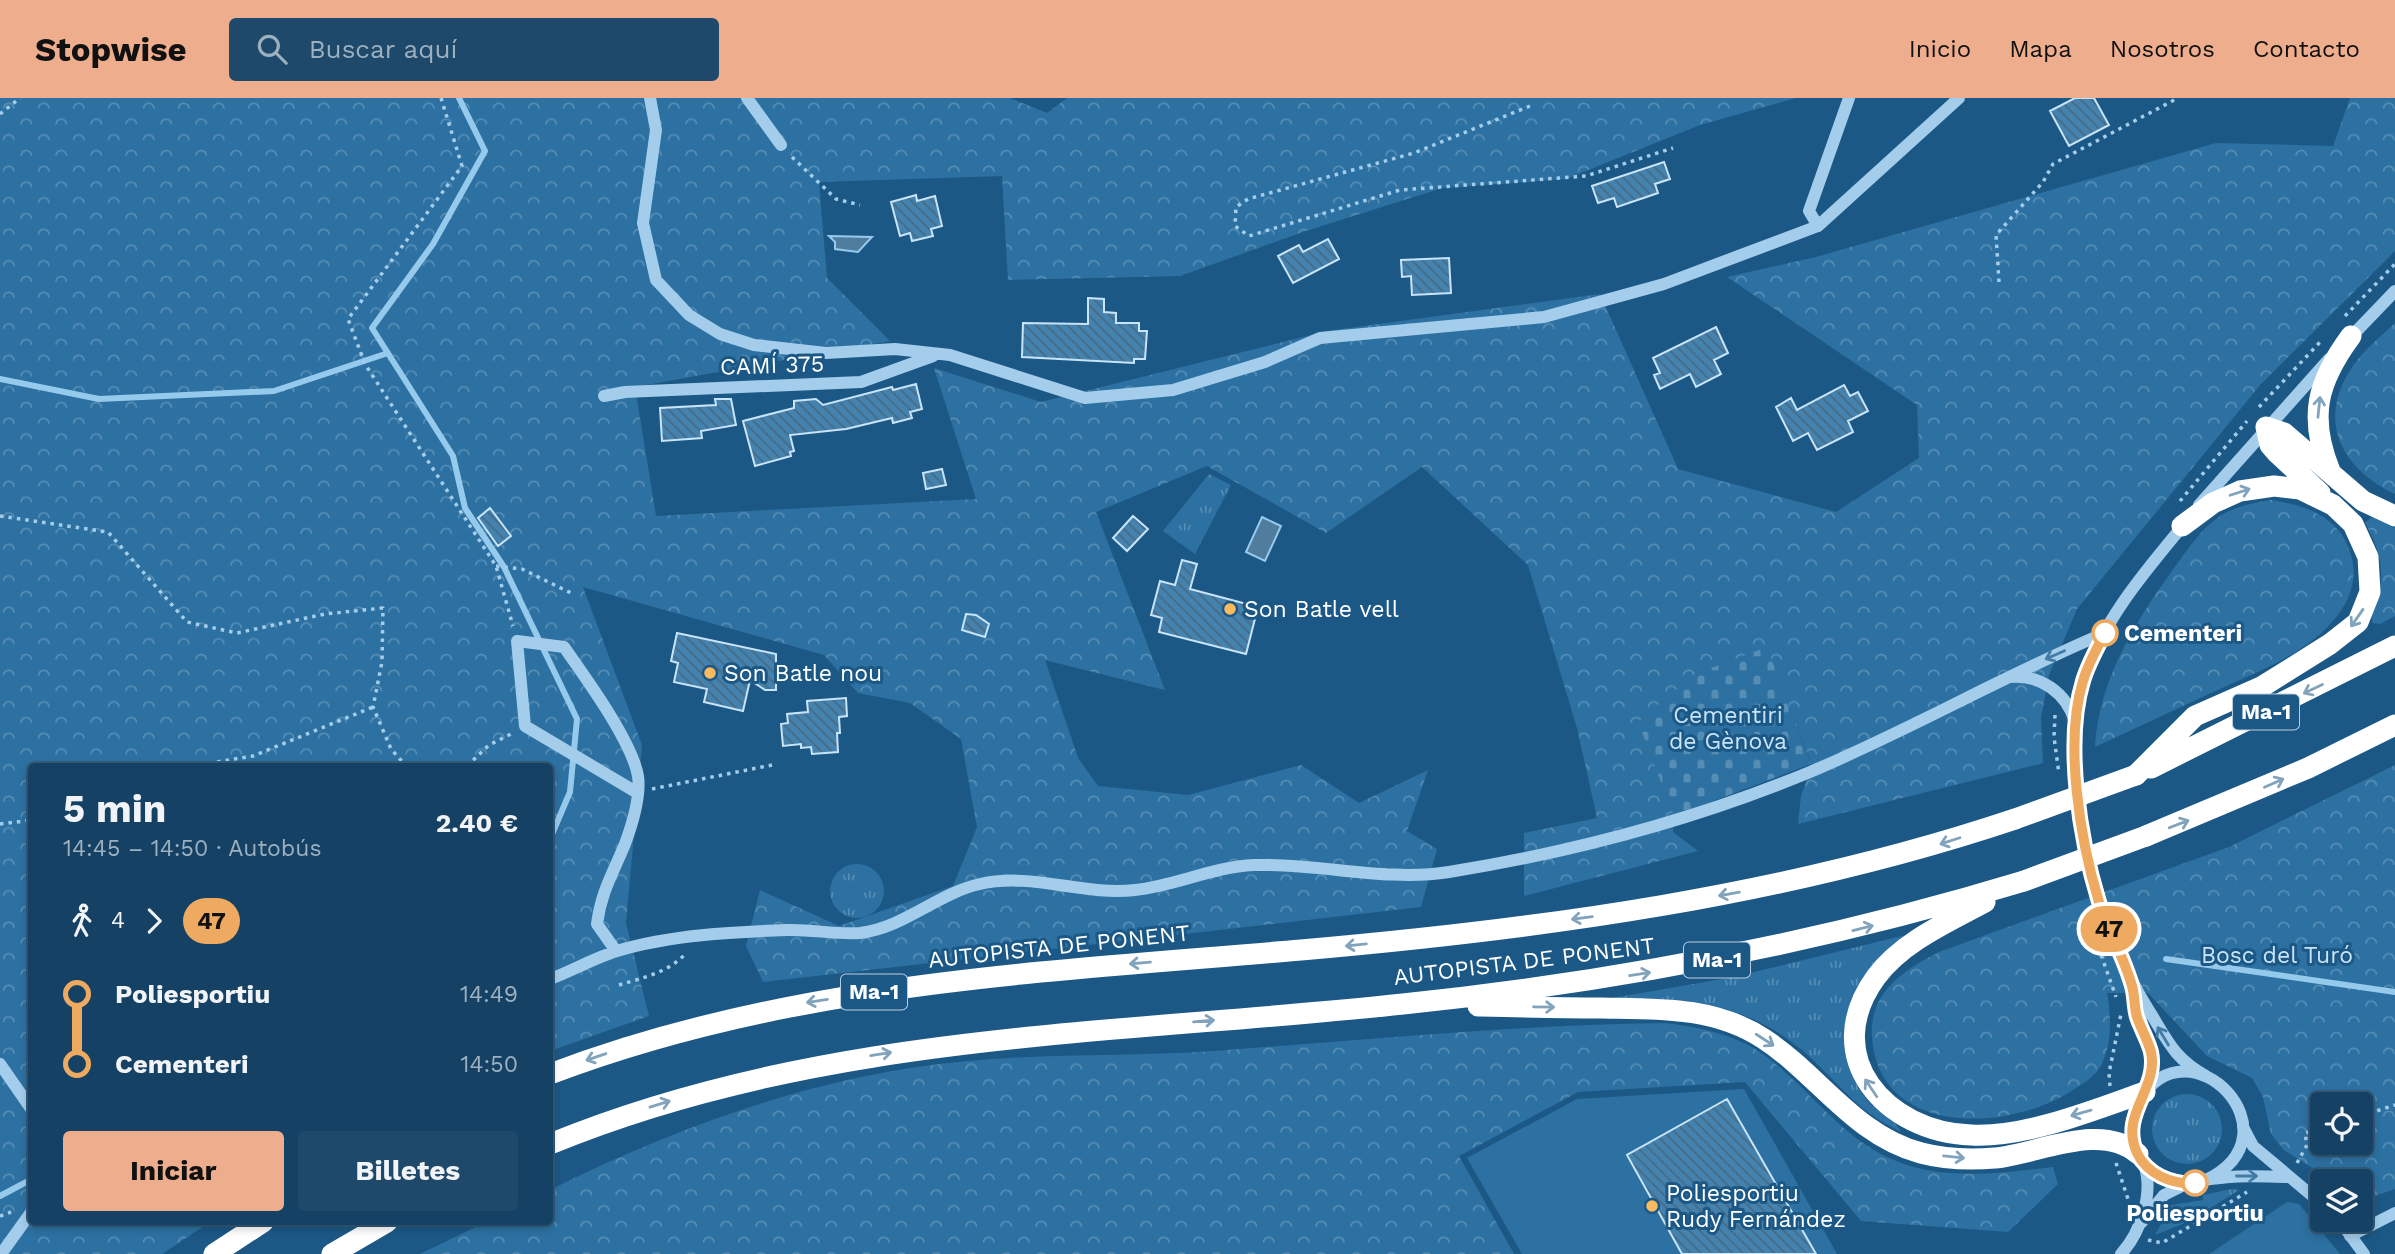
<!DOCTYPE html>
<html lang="es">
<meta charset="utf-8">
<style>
:root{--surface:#154264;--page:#1e496a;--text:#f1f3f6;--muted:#9db0bf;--line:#345b78;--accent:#eead8d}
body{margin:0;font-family:"Work Sans",sans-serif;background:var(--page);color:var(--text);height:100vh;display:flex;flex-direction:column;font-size:26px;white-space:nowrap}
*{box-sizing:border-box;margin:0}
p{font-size:23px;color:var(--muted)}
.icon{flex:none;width:38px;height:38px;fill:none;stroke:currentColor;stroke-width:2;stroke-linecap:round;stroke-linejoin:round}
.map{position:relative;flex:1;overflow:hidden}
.details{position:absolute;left:28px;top:665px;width:525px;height:462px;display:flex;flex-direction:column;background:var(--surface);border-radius:7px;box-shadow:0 4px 10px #0003,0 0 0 2px var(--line)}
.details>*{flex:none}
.badge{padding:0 14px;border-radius:23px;font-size:24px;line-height:46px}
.controls{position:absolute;left:2310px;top:994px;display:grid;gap:14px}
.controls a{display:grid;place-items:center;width:63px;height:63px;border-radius:7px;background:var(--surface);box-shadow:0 4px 10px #0003,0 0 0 2px var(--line);font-size:35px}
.map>.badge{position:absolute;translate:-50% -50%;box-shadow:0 0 0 4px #fff}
.legs{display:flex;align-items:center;gap:10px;height:77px;padding:0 35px;font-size:23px}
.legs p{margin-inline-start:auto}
.head{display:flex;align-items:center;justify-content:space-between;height:119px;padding:0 35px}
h1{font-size:38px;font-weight:700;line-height:52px}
.action{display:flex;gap:14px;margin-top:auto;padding:14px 35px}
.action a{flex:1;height:80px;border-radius:7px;background:var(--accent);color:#111;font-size:28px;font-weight:700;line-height:80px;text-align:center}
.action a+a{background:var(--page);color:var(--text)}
ul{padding:0 35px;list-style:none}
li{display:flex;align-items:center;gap:24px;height:70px;font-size:26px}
li i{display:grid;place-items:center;width:10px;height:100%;margin:0 9px;background:currentColor}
li i::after{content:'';width:18px;height:18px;margin:-9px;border:5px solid;border-radius:50%;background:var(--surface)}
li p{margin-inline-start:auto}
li:first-child i{background:linear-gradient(#0000 50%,currentColor 0)}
li:last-child i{background:linear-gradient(currentColor 50%,#0000 0)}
header{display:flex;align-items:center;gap:42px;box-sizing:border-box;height:98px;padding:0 35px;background:var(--accent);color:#111}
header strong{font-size:33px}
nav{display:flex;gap:38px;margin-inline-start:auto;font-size:24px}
.search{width:490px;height:63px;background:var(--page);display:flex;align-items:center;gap:18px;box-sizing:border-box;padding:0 24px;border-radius:7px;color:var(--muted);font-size:26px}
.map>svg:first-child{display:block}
.grass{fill:url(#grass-tufts)}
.forest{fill:url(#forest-crowns);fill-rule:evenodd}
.cemetery{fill:url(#cemetery-stones)}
.garden{fill:#2c71a2}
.water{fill:#507c9d;stroke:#96caed;stroke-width:2}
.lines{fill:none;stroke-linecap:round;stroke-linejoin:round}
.stream{stroke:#96caed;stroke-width:6}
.building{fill:url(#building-back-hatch);stroke:#c8e4f8;stroke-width:2}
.path{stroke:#a3cdeb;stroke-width:3.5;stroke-dasharray:3.5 5;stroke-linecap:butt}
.minor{stroke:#a3cdeb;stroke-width:12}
.highway{stroke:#fff;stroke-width:21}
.highway-bridge{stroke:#fff;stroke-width:21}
.oneway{stroke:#82a3bc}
.oneway2{stroke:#447ba4}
.line-1-casing{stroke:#fff;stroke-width:16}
.line-1{stroke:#eeaa60;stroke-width:10}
.poi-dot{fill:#fcba60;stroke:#1c5886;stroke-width:2.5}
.stop-1-dot{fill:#fff;stroke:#eeaa60;stroke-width:3.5}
.labels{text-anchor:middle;stroke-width:6;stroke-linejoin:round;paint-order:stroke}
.shield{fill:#1c5886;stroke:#bbcddb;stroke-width:2}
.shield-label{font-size:21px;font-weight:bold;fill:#fff}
.street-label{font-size:23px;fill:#fff;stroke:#1c5886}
.poi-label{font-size:23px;fill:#fff;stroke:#1c5886;text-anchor:start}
.stop-label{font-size:23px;font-weight:bold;fill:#fff;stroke:#1c5886;text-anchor:start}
.park-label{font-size:23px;fill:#c8e4f8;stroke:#1c5886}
</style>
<header>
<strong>Stopwise</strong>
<div class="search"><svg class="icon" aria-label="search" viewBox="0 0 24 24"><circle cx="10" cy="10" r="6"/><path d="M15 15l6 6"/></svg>Buscar aquí</div>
<nav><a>Inicio</a><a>Mapa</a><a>Nosotros</a><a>Contacto</a></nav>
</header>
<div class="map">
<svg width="2395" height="1156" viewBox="0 0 2395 1156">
<defs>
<pattern id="grass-tufts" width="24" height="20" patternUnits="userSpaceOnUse" patternTransform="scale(1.75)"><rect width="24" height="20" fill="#2c71a2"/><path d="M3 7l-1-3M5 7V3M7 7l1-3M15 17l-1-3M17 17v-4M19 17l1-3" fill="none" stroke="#568db5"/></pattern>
<pattern id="forest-crowns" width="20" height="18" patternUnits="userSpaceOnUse" patternTransform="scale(1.75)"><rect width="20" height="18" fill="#2c71a2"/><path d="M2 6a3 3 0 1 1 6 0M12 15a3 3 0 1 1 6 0" fill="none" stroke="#568db5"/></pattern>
<pattern id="cemetery-stones" width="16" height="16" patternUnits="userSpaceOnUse" patternTransform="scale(1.75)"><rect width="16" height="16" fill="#2c71a2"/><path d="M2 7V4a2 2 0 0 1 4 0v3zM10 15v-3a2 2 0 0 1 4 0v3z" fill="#568db5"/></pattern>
<pattern id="building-back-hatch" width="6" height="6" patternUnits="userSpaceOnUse" patternTransform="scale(1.75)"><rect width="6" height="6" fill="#4482af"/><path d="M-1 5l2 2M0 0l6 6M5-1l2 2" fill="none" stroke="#486a82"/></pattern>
</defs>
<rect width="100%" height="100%" fill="#1c5886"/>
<path class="grass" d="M1209,376l22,11 -36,69 -32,-23z
M830 793a27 27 0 1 1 54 0a27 27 0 1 1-54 0Z
M1910,836c-57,41 -92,103 -43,166 8,11 31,22 34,32 -48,-23 -60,-48 -98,-81 -58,-50 -128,-56 -202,-51l133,-23z
M2152 1031a35 35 0 1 1 70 0a35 35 0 1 1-70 0Z
M2231,1091l8,1 -49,31 -35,14 17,-30 31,-5v-5z"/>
<path class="forest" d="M0,0h1010l37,15 20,-15h729l-96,27 -134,54 -124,9 -139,44 -123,44 -172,4 -6,-104 -183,6 8,96 63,63 -255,46 21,129 320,-17 -42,-131 107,34 286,-71 273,-37 78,175 158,43 83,-54 -2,-53 -190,-128 89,-20 400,-114 117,3 17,-48h45v153l-134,133 -184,225 -28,66 -8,43 2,45 -245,61 3,-28 11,-31 -46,-118 -92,169 -1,16 25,19 -174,45v-63l73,-15 -20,-90 -49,-163 -106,-98 -96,66 -119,-67 -111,46 69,178 -120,-30 33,98 20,28 90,9 113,-30 58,38 69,-33 -21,61 30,18 -16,58 -658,75 -17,-36 14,-56 79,36 114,-40 24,-59 -16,-88 -51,-36 -52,-10 -34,-38 -241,-68 59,158 -16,178 23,93 -99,35v-285h-518v456h178l-48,32h-162z
M2395,225v171c-55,-26 -79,-75 -42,-128 11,-16 28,-30 42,-43z
M2271,402c33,5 68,16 79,52 8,23 2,45 -13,64 -30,39 -83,57 -126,77 -39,18 -77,36 -116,54 4,-67 40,-125 79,-179 14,-19 26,-38 46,-52 16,-10 33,-13 51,-16z
M2372,419l23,11v88l-15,8 -7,-1c-5,-14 6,-27 8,-42 2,-20 -6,-41 -16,-58z
M2395,667v424l-32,11 -2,-19h-28l-49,-31 -13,-16 -8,-37 -11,-19 -45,-22 -59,-63h-41c4,21 5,48 -4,68 -4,13 -19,22 -30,29 -64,42 -194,48 -201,-53 -3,-45 32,-67 67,-85l290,-105zM2322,1006h39v39h-39z
M1665,925c32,4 64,10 92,27 48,32 79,83 132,108 51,24 110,15 164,9l5,17 -50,48 -147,-11 -116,-139 -167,10 -119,64 55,98h-1094l66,-32h64v-32c131,-65 271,-116 418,-129 82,-8 164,-4 246,-10 150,-11 300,-26 451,-28z"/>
<path class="cemetery" d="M1767,549l44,117 -137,52 -36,-94 55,-47z"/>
<path class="garden" d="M1744,991l93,165h-315l-55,-96 110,-59z
M2287,1104l12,2 41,50h-131z"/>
<path class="water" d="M829,138l43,1 -14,15 -23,-3v-7z
M1262,419l19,9 -16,35 -19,-9z"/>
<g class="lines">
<path class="stream" d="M459,0l26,53 -52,93 -61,84 81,128 12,52 39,59 73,152 -7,73 -20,47
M0,281l99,20 175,-8 114,-38
M2166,861l229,33
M0,1098l32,-17"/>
</g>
<path class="building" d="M2075,0h19l15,27 -40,21 -19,-35z
M1664,64l6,17 -15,5 3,9 -41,14 -3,-9 -16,5 -6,-17z
M916,97l1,6 18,-5 7,30 -11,3 2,7 -21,5 -2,-8 -10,3 -9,-34z
M1328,141l11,20 -46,24 -15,-27 21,-11 4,7z
M1449,160l2,35 -39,2 -1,-19 -9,1 -1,-17z
M1088,200l16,1v13l12,1v10h23v8h8l-2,28h-11v4l-112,-6 1,-34 65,1z
M1716,229l12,26 -14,7 7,14 -25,13 -6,-13 -30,15 -6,-14 6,-2 -7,-15z
M916,286l6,25 -12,3 2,6 -19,5 -1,-5 -46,11 -56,6 4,16 -4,1 1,4 -36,10 -12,-45 51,-13v-7l22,-2 7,6 69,-18 1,3z
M1844,287l6,11 8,-4 10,19 -20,10 5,11 -36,18 -9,-17 -15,8 -17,-34 15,-9 6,12z
M715,301h16l5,26 -35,6 1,7 -40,3 -2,-33 56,-3z
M942,371l4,16 -20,4 -3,-16z
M490,410l21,28 -13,10 -20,-28z
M1133,418l15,13 -21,22 -14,-13z
M1182,462l15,4 -7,25 68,18 -12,47 -87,-22 3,-14 -11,-3 9,-34 15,4z
M966,516l10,1 13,9 -4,13 -23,-7z
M677,535l99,21v36h-11l-15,-10 -7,31 -39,-9 3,-13 -33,-7 4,-19 -7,-2z
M846,600l1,18 -8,1 1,16h-3l1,19 -26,2 -1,-7 -10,1v-4l-18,2 -2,-22 7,-1 -1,-9 21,-2 -1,-11z
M1727,1001l89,155h-134l-55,-99z"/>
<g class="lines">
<path class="path" d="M441,0l21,68 -114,153 17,45 131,202 17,60
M1530,8l-116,47 -166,46 -12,8 -1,19 14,10 151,-46 186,-14 87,-28
M0,16l20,-16
M792,59l44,42 24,6
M1999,184l-3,-47 47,-53 10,-18 125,-66
M2345,218l50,-52
M2259,309l64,-68
M2180,403l67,-80
M0,418l108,16 79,90 50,11 88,-19 58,-6 -1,54 -9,45 18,42 15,17
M496,468l26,3 51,25
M2055,617l-1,22 5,37
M150,668l11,-3 19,3
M192,668l61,-10 120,-49
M467,668l22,-21 22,-11
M652,691l120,-24
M0,726l32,-4
M2087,817l29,82
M619,887c23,-7 51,-13 67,-32
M2110,988l-1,-13 12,-59
M2361,1018l34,-11
M2116,1065l13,39
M2297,1065l10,-18 -2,-12 17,-4
M0,1118l11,-4
M2148,1142l14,3 85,-51"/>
<path class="minor" d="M650,0l6,32 -13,93 13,57 33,35 31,19 34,11 72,8 69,-4 55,6 135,43 88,-8 92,-28 55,-24 224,-21 120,-33 154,-58 141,-128
M747,0l34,47
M1818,128l-9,-15 40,-113
M2347,243l48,-50
M604,298l21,-4 236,-10 72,-26
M2199,407l130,-146
M2186,424c-39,47 -86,101 -103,160 -27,91 16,249 65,327 19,30 25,49 58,67
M2010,579c30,-3 57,16 65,45
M616,853l-19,-27c4,-32 16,-51 28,-80 7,-19 16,-47 13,-68 -6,-35 -53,-99 -74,-129l-47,-6 8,85 111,66
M550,881c22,-8 44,-21 67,-28 53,-16 115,-19 170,-21 24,-1 49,5 73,3 44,-5 78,-40 120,-49 52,-12 103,12 155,6 40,-4 77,-23 119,-25 65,-2 132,17 195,7 124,-20 245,-52 361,-100 100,-42 195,-97 295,-139
M2132,892c6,32 30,67 14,100
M0,966l32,46
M2243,1029l10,19 69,58
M2206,1082c96,-46 -17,-162 -66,-80 -9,13 -10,31 -5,46 16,48 57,34 95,31 19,-2 39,0 58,0
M2339,1122l25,34
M2141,1125l23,-28 20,-10
M2350,1138l45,-23
M1,1156l31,-43
M2121,1156c20,-22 33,-61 23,-90"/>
<path class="highway" d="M2330,373c-22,-54 -13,-89 21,-135
M2320,395l-44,-41 -6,-7 -4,-18 18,6 79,68 32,15
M2151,670l244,-122
M2136,677l59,-59 68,-30 67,-42 28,-22 12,-30 -2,-35 -15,-33 -20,-19 -33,-16 -26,-3 -34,5 -27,12 -31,23
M2146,738l162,-68 87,-43
M1985,804c-37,20 -83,40 -109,75 -58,80 10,155 95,158 54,3 123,-25 174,-43
M1478,908c41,1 81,2 122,2 57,1 114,-2 164,31 55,36 90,96 157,114 23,6 51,7 74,5 43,-4 106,-37 143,-4
M550,976c241,-92 496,-102 751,-124 241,-21 484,-54 714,-131
M550,1046c272,-112 565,-109 853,-140 212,-22 417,-61 621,-123
M214,1156l49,-32
M332,1156l55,-32"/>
<path class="highway-bridge" d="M2015,721l121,-44
M2024,783l122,-45"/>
</g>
<defs><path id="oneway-shaft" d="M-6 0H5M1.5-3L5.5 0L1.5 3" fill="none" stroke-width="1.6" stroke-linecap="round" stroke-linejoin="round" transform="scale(1.75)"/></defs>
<g class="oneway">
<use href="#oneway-shaft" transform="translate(2319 309) rotate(-84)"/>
<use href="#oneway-shaft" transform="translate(2240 394) rotate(-18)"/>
<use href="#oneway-shaft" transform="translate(2357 520) rotate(125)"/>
<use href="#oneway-shaft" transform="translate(2313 591) rotate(154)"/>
<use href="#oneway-shaft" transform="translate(2274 685) rotate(-24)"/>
<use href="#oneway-shaft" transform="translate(2179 726) rotate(-21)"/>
<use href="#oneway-shaft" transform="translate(1950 743) rotate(162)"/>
<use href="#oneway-shaft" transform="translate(1729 796) rotate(170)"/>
<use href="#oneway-shaft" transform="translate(1582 820) rotate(172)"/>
<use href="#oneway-shaft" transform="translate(1863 830) rotate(-14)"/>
<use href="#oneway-shaft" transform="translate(1356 847) rotate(174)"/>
<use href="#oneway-shaft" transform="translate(1140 865) rotate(175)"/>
<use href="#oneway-shaft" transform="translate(1640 876) rotate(-9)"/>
<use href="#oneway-shaft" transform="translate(817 903) rotate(171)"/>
<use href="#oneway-shaft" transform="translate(1544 909) rotate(1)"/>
<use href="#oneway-shaft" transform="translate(1204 923) rotate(-5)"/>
<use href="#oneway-shaft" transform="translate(1765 942) rotate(33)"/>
<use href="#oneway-shaft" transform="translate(881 956) rotate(-9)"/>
<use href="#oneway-shaft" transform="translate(596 959) rotate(161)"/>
<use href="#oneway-shaft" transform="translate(1871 990) rotate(-124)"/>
<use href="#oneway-shaft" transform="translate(660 1006) rotate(-17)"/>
<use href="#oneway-shaft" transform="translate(2081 1015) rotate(164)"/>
<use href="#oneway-shaft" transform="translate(1954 1059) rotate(6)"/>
</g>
<g class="oneway2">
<use href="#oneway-shaft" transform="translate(2055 557) rotate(156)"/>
<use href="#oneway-shaft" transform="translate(2163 938) rotate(-121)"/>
<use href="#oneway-shaft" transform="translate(2247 1078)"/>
</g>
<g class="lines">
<defs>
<path id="line-1" d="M2105,535c-8,15 -17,31 -22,48 -19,62 -3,159 16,221 9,28 25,55 33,84 3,10 2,21 5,31 4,12 11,23 14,35 8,37 -32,62 -14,101 10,21 35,32 58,30"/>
</defs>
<use href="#line-1" class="line-1-casing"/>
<use href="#line-1" class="line-1"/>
</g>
<g class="poi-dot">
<circle cx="1230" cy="511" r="7"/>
<circle cx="710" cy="575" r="7"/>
<circle cx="1652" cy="1108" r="7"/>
</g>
<g class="stop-1-dot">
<circle cx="2105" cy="535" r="12"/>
<circle cx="2195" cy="1085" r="12"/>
</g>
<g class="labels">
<g class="shield">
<rect x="2233" y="596.5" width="66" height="35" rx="5"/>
<rect x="1684" y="844.5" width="66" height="35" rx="5"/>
<rect x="841" y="876.5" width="66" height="35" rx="5"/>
</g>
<g class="shield-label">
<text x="2266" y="621">Ma-1</text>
<text x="1717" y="869">Ma-1</text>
<text x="874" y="901">Ma-1</text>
</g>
<g class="street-label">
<text transform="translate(772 267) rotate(-2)" y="8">CAMÍ 375</text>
<text transform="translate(1059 848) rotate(-6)" y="8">AUTOPISTA DE PONENT</text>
<text transform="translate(1524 863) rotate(-7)" y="8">AUTOPISTA DE PONENT</text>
</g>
<g class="poi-label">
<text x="1244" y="519">Son Batle vell</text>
<text x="724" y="583">Son Batle nou</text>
<text x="1666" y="1103">Poliesportiu<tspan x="1666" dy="26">Rudy Fernández</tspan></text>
</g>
<g class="stop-label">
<text x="2124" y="543">Cementeri</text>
<text x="2195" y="1123" text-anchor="middle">Poliesportiu</text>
</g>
<g class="park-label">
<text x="1728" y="625">Cementiri<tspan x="1728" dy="26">de Gènova</tspan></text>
<text x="2277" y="865">Bosc del Turó</text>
</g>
</g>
</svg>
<div class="controls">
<a><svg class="icon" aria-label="locate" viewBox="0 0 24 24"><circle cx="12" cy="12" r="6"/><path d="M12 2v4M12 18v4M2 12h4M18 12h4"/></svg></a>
<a><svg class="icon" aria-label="layers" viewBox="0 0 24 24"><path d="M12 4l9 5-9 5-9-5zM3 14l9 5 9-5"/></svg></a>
</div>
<b class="badge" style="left:2109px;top:831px;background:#eeaa60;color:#111">47</b>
<section class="details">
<div class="head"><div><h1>5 min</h1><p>14:45 – 14:50 · Autobús</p></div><b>2.40 €</b></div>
<div class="legs"><svg class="icon" aria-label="walk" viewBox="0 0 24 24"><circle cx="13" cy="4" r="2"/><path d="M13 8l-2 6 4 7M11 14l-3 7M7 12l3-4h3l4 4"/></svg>4<svg class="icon" aria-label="forward" viewBox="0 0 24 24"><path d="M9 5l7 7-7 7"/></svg><b class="badge" style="background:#eeaa60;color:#111">47</b></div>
<ul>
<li><i style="color:#eeaa60"></i><b>Poliesportiu</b><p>14:49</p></li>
<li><i style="color:#eeaa60"></i><b>Cementeri</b><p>14:50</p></li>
</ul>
<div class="action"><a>Iniciar</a><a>Billetes</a></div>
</section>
</div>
